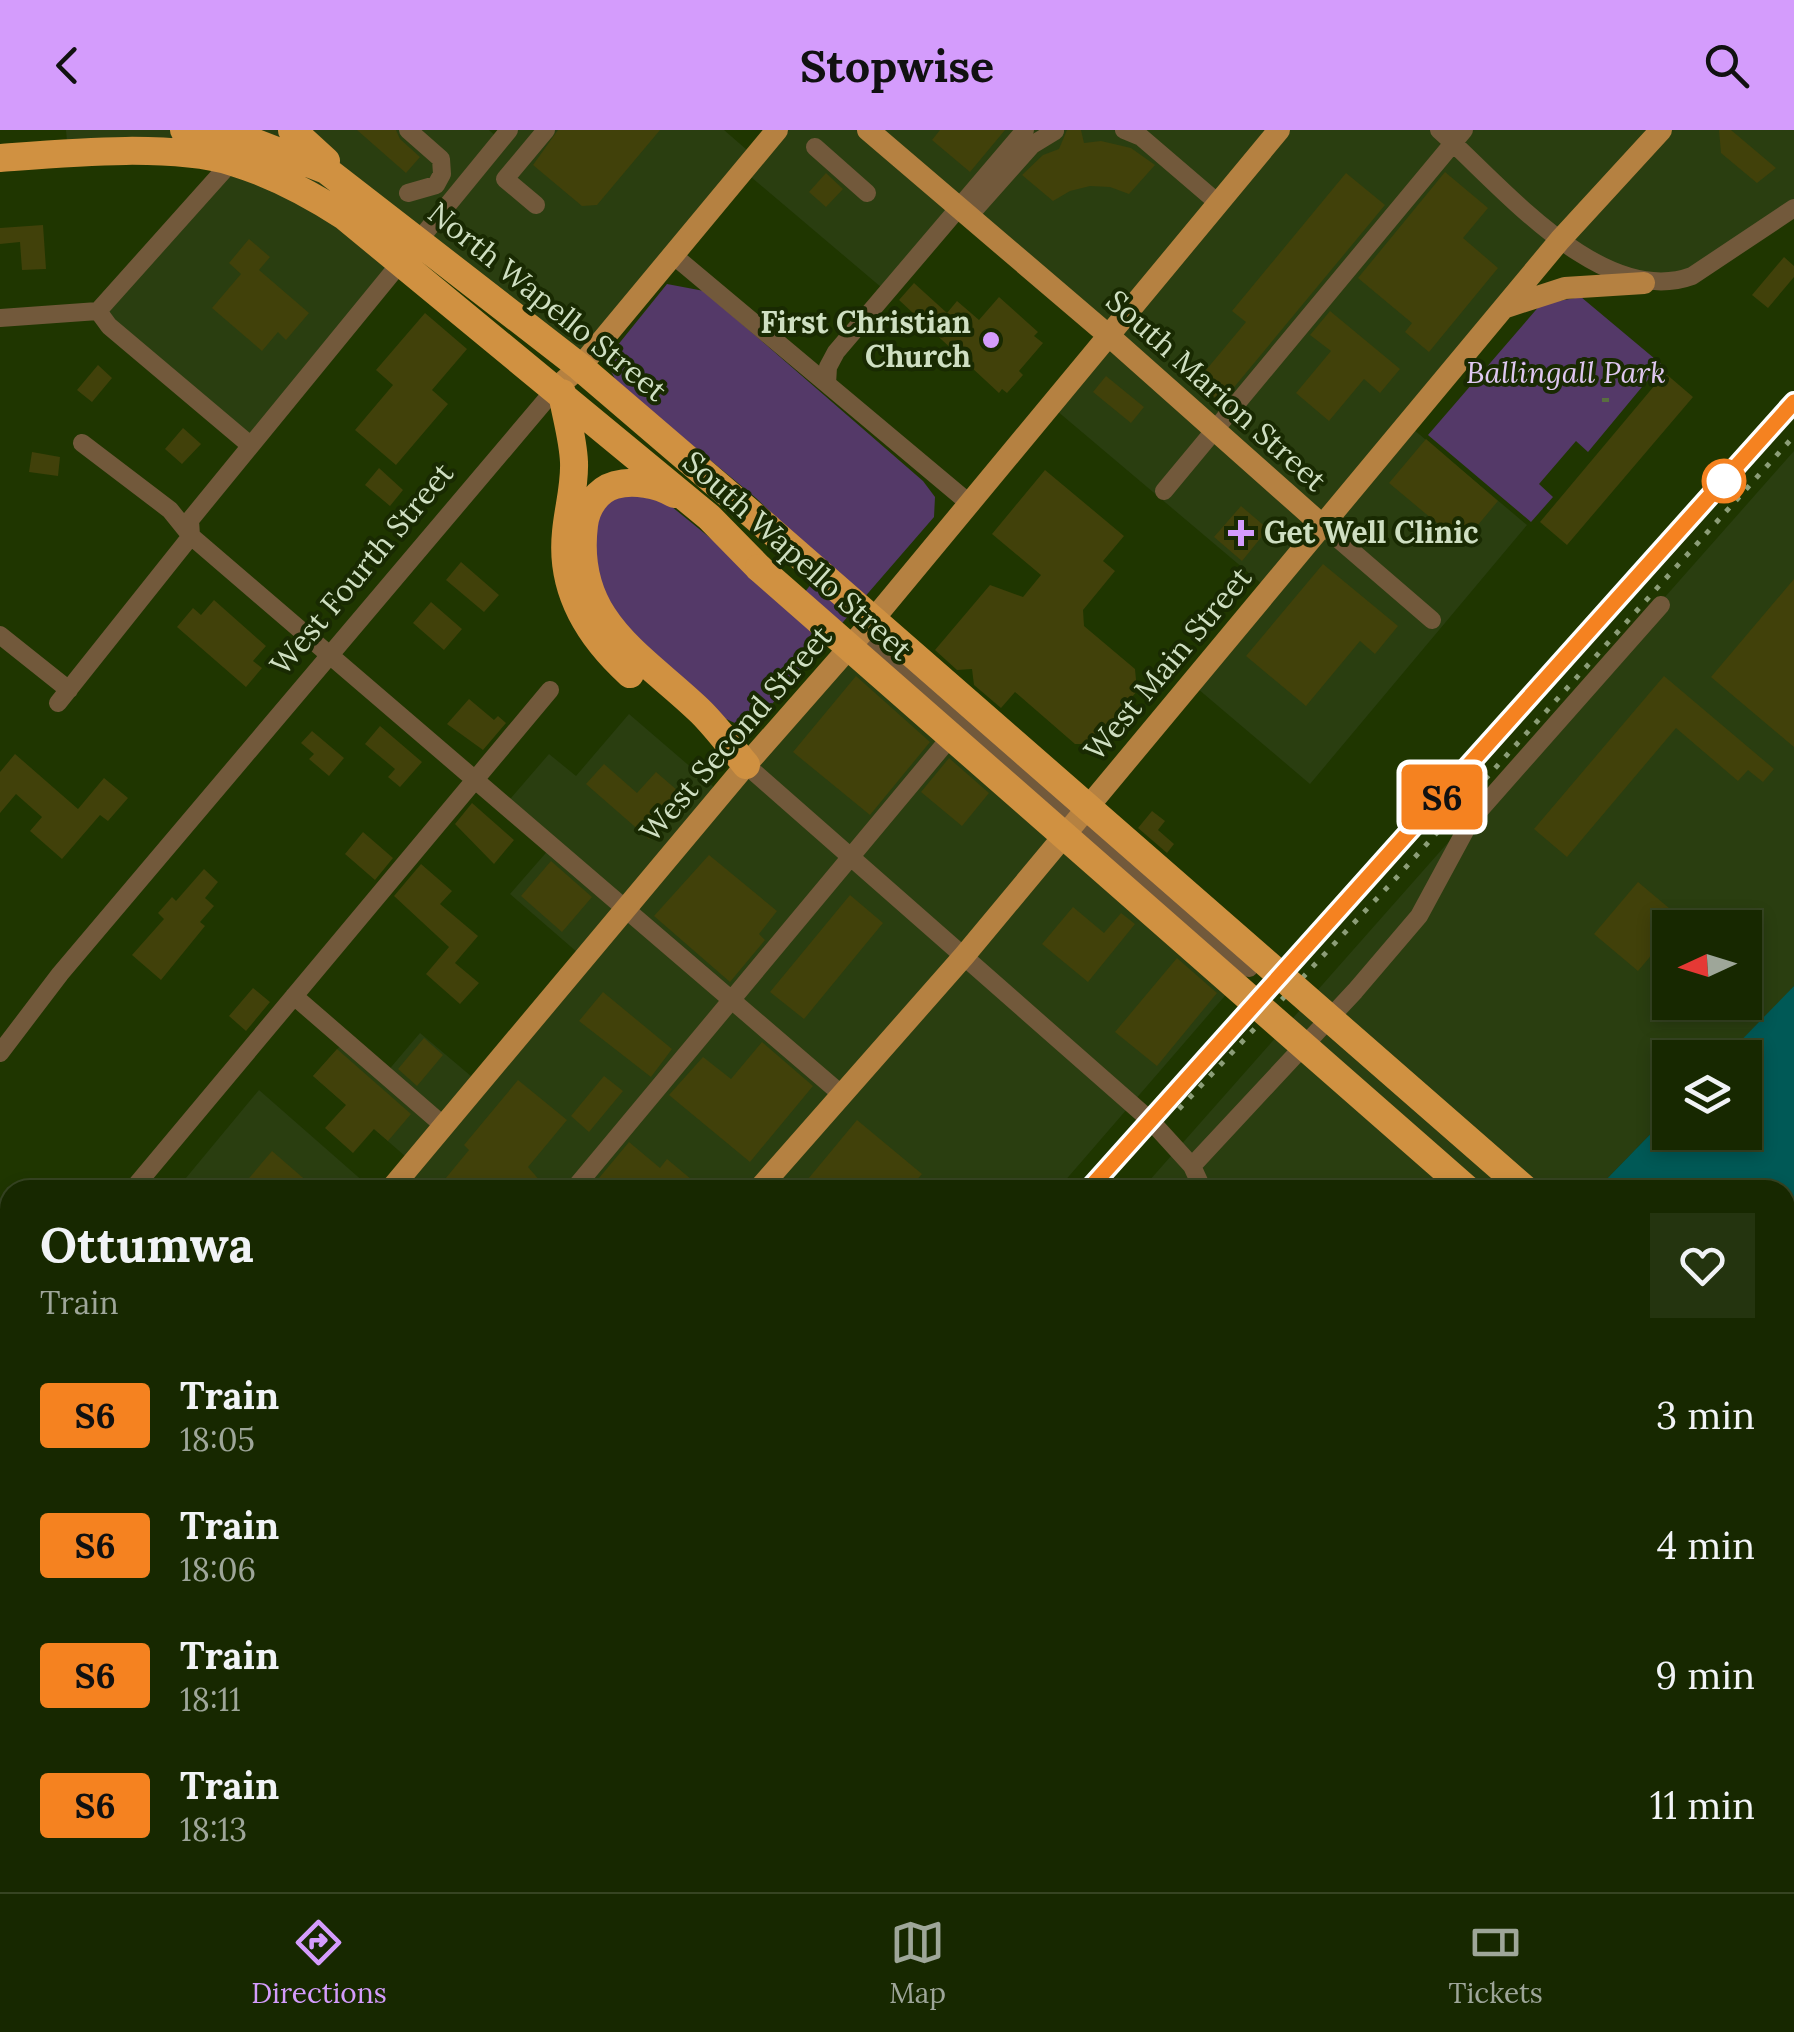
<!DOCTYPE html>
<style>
:root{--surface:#172800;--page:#24340f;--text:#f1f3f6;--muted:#9ea699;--line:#364422;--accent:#d49cfc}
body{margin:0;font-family:Lora,serif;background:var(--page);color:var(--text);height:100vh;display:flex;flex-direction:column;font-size:38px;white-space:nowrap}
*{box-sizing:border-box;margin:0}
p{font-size:32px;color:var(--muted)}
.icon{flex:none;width:55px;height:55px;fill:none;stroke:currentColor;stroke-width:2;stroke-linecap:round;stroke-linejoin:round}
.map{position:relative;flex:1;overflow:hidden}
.side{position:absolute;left:0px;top:1050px;width:1795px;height:712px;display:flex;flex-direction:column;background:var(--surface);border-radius:30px 30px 0 0;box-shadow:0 5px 15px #0003,0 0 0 2px var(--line)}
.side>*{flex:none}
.badge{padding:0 20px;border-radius:8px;font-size:35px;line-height:65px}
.needle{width:65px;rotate:266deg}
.tools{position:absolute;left:1652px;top:780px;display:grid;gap:20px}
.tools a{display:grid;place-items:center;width:110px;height:110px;border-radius:0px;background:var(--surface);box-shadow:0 5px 15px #0003,0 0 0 2px var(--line);font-size:50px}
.map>.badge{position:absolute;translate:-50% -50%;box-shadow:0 0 0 5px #fff}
.round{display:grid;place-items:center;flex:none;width:105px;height:105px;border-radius:0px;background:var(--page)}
.headline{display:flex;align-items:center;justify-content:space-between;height:170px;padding:0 40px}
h1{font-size:48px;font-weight:700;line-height:75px}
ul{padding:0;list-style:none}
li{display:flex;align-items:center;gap:30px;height:130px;padding:0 40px}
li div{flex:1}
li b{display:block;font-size:38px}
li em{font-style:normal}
li .badge{min-width:110px;font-weight:700;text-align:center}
header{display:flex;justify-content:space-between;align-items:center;height:130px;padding:0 40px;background:var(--accent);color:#111;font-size:45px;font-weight:700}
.dock{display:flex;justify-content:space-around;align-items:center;height:140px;border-top:2px solid var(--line);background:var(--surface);font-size:28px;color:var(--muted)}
.dock a{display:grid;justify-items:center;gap:5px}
.dock .on{color:var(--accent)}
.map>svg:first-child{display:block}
.built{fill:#2a3e10;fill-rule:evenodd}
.green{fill:#543968}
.water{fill:#005956}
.building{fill:#41410a}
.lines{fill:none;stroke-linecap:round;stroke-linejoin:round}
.path{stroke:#596e40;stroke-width:4;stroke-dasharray:8 5;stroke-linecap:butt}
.minor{stroke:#72593b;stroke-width:18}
.major{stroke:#b58141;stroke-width:22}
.highway{stroke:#d09141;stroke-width:28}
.rail{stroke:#8c9e78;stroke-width:5;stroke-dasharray:5 10;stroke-linecap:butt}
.highway-bridge{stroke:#d09141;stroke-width:28}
.line-casing{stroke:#fff;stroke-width:22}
.line{stroke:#f58220;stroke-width:15}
.poi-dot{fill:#d49cfc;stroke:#192a02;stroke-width:4}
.stop-dot{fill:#fff;stroke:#f58220;stroke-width:5}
.labels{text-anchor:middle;stroke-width:8;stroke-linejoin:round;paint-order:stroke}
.street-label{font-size:30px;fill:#cfdfc2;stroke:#192a02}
.poi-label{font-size:30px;font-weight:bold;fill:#cfdfc2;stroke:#192a02;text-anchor:end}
.park-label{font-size:30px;font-style:italic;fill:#dfc8f1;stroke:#192a02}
</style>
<header><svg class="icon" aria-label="back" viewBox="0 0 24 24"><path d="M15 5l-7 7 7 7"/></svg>Stopwise<svg class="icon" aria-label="search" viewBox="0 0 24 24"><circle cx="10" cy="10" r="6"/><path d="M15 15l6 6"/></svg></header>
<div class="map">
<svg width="1794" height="1762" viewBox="0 0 1794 1762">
<rect width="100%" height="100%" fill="#1f3600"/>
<path class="built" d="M66,0h423l11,10 9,-10h215l31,27 22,-27h1017v78l-82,56 -51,19 -100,-43 -154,184 120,101 -217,259 -119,-101 78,-93 -219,-185 58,-70 -149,-126 -71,84 -144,-122 -164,196 -164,-128 -166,206 -152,-134 132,-149 -162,-9z
M1794,321v535l-13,15 -56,56 -55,1v56l-74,76h-455zM1670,798h75v74h-75z
M862,503l387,335 -192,222h-667l23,-27 -100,-87 28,-31 40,34 39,-46 58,49 107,-123 -75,-65 41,-47 -47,-41 45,-52 27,22 53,-62 93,80z
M259,960l114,100h-197z
M10,1206v304l-10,-9v-283z
M0,1644l10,4v104l431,1 -9,9h-432z
M524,1752l691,1 -2,9h-697z"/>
<path class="green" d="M667,154l37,7 219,190 12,16 -1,20 -181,209c-28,0 -45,-21 -65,-38 -17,-14 -39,-28 -53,-46 -30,-37 -70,-119 -12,-149l43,9 128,104 32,-41 -70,-67 -139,-115 -6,-12 2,-20z
M1581,167l80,67 -73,88 -12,-11 -37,43 14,13 -22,25 -103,-87 113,-131z"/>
<path class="water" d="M1794,856v906h-483l3,-10h471v-692h-189l74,-76v18h75v-74l-20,-1z"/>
<path class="building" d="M357,0h39l4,9 20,18 -14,16z
M558,0h102l-63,75 -15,1 -49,-41z
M940,0h65l-35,42 -38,-32z
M1067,0h14l3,13 17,-2 30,7 24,17 -26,29 -19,-7 -20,-1 -20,5 -17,10 -31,-26 21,-20 16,-6z
M1719,0h12l45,38 -19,15 -36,-30z
M1445,42l43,36 -25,30 35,30 -69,84 -24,-20 7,-9 -54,-45z
M826,43l17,16 -17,18 -17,-15z
M1346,43l39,32 -164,198 -25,-21 50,-60 -14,-11z
M43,95l3,44 -24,1 -2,-28 -20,2v-16z
M249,109l21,18 -11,13 50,43 -23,27 -8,-8 -16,19 -50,-43 29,-34 -12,-11z
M1784,127l10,9v11l-26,31 -16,-13z
M914,153l33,30 10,-12 22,19 20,-23 39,35 -4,4 9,7 -24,28 4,4 -16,18 -5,-4 -3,4 -100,-93z
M1330,181l70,58 -20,24 -16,-14 -35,42 -33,-28 35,-42 -21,-16z
M425,183l42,36 -35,41 16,14 -52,61 -41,-35 38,-45 -17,-15z
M98,235l14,13 -20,24 -15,-12z
M1665,243l28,24 -126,148 -27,-23z
M1106,246l38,31 -13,16 -38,-31z
M183,298l18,16 -19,20 -17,-15z
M1426,309l72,62 -36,43 -73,-61z
M32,322l28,5 -2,19 -29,-4z
M379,338l24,22 -13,16 -25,-21z
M1045,340l79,66 -21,25 12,10 -32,39 1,16 51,43 2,22 -44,53h-18l-60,-52 -14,16 -27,-23 -2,-16 -15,1 -22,-20 55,-65 33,12 18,-22 -49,-41z
M1241,376l27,23 -26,32 -28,-24z
M461,432l38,33 -15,17 -38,-32z
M1323,434l75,62 -23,28 -15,-13 -54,65 -60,-50z
M1794,449v168l-83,-70z
M214,470l52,46 -13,15 9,7 -16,19 -69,-60 16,-19 8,7z
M431,472l31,27 -18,21 -31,-27z
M856,546l74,66 -60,73 -77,-63z
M1664,546l110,93 -11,13 -15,-12 -10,11 -62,-53 -109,129 -33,-28z
M469,569l25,21 4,-4 8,7 -23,27 -36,-26z
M380,596l42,36 -22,25 -12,-10 7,-8 -30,-25z
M312,601l32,27 -15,18 -20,-17 5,-5 -13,-11z
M15,624l63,55 26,-31 24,20 -20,23 -8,-6 -38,44 -32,-28 12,-14 -26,-23 -16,19v-41z
M949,628l40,35 -27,33 -41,-34z
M604,634l33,29 19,-21 29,25 -36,42 -63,-55z
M472,673l42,37 -20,24 -39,-40z
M1152,681l13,10 -7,9 16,14 -7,9 -29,-25z
M363,702l30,26 -18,22 -30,-26z
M709,725l68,56 -18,23 6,6 -35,42 -76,-66z
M551,731l41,36 -30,35 -41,-36z
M421,734l31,27 -12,13 38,32 -23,27 24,20 -19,21 -34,-30 23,-27 -55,-51z
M204,739l14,13 -13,16 9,8 -14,16 5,4 -44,54 -29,-25 32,-36 -6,-6 14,-16 4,4z
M1638,752l44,37 -12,9v5l-32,38 -44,-37z
M850,765l33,28 -79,96 -34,-27z
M1073,777l31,26 17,-20 14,11 -47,58 -46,-38z
M1177,828l40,35 -60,73 -42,-34z
M253,858l17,14 -24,29 -17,-15z
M603,862l69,57 -21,28 -72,-56z
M424,908l19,17 -26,31 -19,-17z
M762,912l51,44 -63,76 -81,-67 34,-38 28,22z
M337,919l74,65 -23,27 -14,-12 -21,24 -28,-25 21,-23 -33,-29z
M604,946l19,15 -34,41 -18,-16z
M518,950l49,40 -39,47 20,23h-112l33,-40 -5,-5z
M857,990l65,54 -14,16h-109z
M629,1012l31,26 7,-9 37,31h-115z
M272,1021l45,39h-78z"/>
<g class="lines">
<path class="path" d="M1602,270h7
M1265,1762l3,-10"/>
<path class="minor" d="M1124,0l17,7 77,66
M1439,0c62,55 163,179 253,146l102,-68
M815,17l52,46
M408,63l28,-8 6,-11 -1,-15 -33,-29
M536,75l-31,-26 41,-49
M968,87l64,-72 23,-14
M673,125l296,248
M98,181l136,-152
M98,181l11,15 141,119
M0,188l98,-7
M827,254l1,-17 8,-15 189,-222
M82,313l88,67 21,26 649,557
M1164,361l300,-361
M1323,396l109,94
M862,503l387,335
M0,505l69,55
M58,573l133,-167 -1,-16 319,-390
M746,635l405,356 41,45 11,24
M294,866l150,130
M0,923l60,-79 496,-586
M1192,1036l163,-175 64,-75 52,-96 190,-215
M132,1060l418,-500
M573,1060l391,-469
M0,1218l10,-12
M0,1736l8,7 -8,9
M301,1752l11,10
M799,1762l8,-10"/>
<path class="major" d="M868,0l240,205 215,191
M1506,177l59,-19 79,-5
M556,258l24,-21 197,-237
M390,1060l356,-425 116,-132 417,-503
M758,1060l206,-234 596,-716 101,-110
M0,1527l10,-12
M169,1762l8,-10"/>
<path class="highway" d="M184,0l67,11 75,29 254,197 188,161
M292,0l34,31
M0,28c65,-5 171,-15 233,4 39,12 77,32 111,54l365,301 50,51
M562,263c4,23 11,46 12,69 1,24 -6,47 -8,70 -6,58 22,104 64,142
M674,364c-16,-10 -41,-14 -59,-9 -18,5 -29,23 -31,40 -12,96 58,130 117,187 16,16 30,35 45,53
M1785,1278l9,8
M1785,1327l9,7"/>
<path class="rail" d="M1179,979l219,-233 396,-440
M1088,1060l706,-788
M475,1762l8,-10"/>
<path class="highway-bridge" d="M768,398l758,662
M759,438l709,622"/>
</g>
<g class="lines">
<defs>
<path id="line" d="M1088,1060l706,-788"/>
</defs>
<use href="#line" class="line-casing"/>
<use href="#line" class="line"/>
</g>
<g class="poi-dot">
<circle cx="991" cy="210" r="10"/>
<path d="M1236 388h10v10h10v10h-10v10h-10v-10h-10v-10h10z"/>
</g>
<circle class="stop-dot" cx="1724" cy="351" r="20"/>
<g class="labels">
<g class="street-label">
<text transform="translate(547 172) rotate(39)" y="10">North Wapello Street</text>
<text transform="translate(1216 261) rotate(42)" y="10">South Marion Street</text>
<text transform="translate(797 426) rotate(42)" y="10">South Wapello Street</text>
<text transform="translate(362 439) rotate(-50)" y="10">West Fourth Street</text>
<text transform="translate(1168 534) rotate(-50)" y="10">West Main Street</text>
<text transform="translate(736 604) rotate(-49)" y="10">West Second Street</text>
</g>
<g class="poi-label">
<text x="971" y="203">First Christian<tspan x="971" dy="34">Church</tspan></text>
<text x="1264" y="413" text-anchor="start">Get Well Clinic</text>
</g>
<g class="park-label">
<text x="1566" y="253">Ballingall Park</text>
</g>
</g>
</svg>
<div class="tools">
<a><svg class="needle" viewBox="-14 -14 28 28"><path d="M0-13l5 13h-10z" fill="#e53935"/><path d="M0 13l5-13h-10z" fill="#9ea699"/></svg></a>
<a><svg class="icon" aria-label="layers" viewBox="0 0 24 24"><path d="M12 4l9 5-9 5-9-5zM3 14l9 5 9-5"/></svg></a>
</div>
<b class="badge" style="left:1442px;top:667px;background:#f58220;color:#111">S6</b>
<section class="side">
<div class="headline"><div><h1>Ottumwa</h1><p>Train</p></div><a class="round"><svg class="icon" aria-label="heart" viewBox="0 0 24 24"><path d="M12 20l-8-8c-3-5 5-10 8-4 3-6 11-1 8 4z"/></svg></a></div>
<ul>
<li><span class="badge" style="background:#f58220;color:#111">S6</span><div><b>Train</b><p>18:05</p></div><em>3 min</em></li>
<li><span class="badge" style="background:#f58220;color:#111">S6</span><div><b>Train</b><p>18:06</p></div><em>4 min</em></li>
<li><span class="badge" style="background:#f58220;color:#111">S6</span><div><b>Train</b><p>18:11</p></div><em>9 min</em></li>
<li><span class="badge" style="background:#f58220;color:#111">S6</span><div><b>Train</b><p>18:13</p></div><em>11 min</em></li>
</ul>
</section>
</div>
<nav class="dock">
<a class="on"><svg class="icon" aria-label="directions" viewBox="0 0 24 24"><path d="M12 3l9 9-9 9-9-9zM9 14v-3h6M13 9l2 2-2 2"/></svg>Directions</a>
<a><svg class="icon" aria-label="map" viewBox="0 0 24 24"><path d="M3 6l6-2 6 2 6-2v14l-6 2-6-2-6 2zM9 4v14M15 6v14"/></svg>Map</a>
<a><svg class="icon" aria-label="tickets" viewBox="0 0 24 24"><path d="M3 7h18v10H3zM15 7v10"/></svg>Tickets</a>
</nav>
